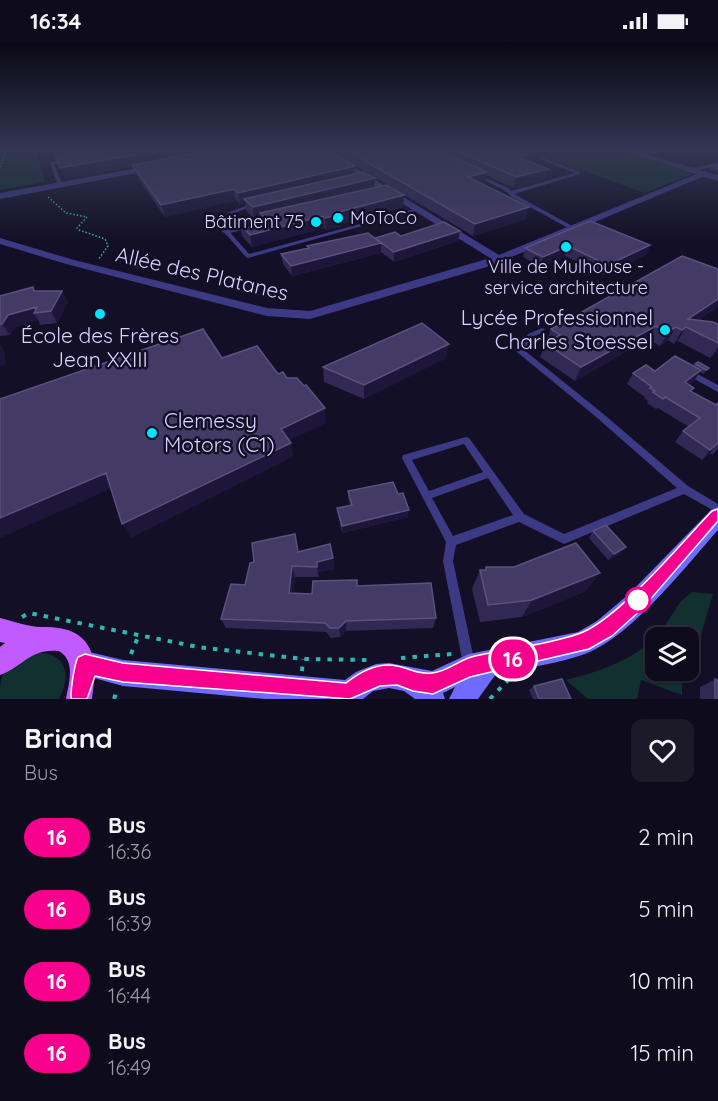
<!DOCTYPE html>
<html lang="fr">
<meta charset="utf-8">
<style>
:root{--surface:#0e0b1c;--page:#1c1929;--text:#f1f3f6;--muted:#9b9ba3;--line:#2e2b3b}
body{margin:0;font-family:Quicksand,sans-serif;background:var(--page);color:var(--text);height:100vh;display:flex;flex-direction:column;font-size:22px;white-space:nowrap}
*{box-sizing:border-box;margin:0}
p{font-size:20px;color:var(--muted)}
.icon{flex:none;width:33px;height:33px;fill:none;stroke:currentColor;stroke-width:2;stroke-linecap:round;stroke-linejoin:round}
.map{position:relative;height:657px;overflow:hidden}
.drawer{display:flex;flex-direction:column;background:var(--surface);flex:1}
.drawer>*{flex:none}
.badge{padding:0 12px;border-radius:20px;font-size:21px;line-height:39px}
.buttons{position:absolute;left:645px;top:585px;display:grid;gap:12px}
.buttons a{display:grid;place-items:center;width:54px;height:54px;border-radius:12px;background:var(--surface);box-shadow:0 2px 4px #0004,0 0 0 2px var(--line);font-size:30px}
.map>.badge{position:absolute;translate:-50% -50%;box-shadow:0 0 0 3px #fff}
.round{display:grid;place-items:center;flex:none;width:63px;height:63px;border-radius:12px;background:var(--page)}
.overview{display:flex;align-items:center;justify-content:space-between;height:102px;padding:0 24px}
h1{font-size:28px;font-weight:700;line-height:45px}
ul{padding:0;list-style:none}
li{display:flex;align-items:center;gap:18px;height:72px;padding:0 24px}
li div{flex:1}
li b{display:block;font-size:22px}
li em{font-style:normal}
li .badge{min-width:66px;font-weight:700;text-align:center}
.status{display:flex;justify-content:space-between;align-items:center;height:42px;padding:0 30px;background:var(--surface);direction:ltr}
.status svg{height:16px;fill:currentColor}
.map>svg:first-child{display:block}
.green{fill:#12302f}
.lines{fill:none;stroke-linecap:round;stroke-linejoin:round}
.path-far1{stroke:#2fb8b0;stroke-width:1.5;stroke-dasharray:1.5 2;stroke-linecap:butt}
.path{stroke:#2fb8b0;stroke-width:4;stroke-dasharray:4.5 7;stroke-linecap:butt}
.service{fill:#3d3a85;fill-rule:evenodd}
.minor{fill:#3d3a85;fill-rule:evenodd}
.tertiary{fill:#3d3a85;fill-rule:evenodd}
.secondary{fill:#6f6bff;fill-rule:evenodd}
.primary{fill:#c25bff;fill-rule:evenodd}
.wall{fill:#312854}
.shaded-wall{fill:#1d163a}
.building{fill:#433a66;stroke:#5a527e;stroke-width:1.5}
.line{fill:#f6008d;stroke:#fff;stroke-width:1.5}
.poi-dot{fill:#00e5ff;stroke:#130f26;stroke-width:2}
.stop-dot{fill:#fff;stroke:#f6008d;stroke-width:3}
.labels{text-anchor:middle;stroke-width:5;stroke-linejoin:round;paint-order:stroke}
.far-poi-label{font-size:18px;fill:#d9d4ff;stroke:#130f26;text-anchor:start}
.street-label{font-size:21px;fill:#d9d4ff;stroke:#130f26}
.poi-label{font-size:21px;fill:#d9d4ff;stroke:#130f26;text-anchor:end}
</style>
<div class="status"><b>16:34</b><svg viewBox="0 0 49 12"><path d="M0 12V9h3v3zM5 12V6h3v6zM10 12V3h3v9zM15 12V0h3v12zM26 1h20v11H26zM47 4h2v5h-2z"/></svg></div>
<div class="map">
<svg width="718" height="657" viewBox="0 0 718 657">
<rect width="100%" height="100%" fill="#130f26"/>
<path class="green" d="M35,107l10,33 -45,8v-40l1,4z
M523,107h87l85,24 -50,20z
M692,550l21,2 -12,41 -8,-4 -9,3v3h-27l24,-36z
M655,597l1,31 26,1v24l-41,-15 -4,19h-49l-22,-19c35,-9 61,-18 89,-41z
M33,611c32,-2 40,20 26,46h-59c0,-34 6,-29 33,-46z"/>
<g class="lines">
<path class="path-far1" d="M0,125l5,-13 -1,-5
M48,155l18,16 21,4 -10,11 2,2 26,9 3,7 -10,14"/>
<path class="path" d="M22,575l7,-4 169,34 105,12 65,1
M131,612l7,-17
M401,616l51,-4
M302,629l1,-12
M114,657l3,-9
M490,657l20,-21"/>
<path class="service" d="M515,107h6l59,23v2l-66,20 60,33v2h-4l-58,-32 -8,-7 -30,-15 3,-1 31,14 3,3 64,-18z
M66,117h1v2l-13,3 8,20 -4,1 -8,-22z
M251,162l4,1 -23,9 13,12v2h-4l-14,-15z
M415,167l4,1 -171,48 -2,-1 -23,-26 5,-1 21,24z
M542,286l2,1 1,1 -1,1 -12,7 -8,12 77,62 87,74 30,18v9l-34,-19 -120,50 -45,-22 -63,23 -3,16 22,103 -2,4 -4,2 -4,-2 -2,-4 -20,-103 3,-19 -44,-84 1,-3 63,-18 3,1 55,76 40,20 113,-46 -82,-72 -78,-64 -1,-2 12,-16zM464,402l19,28 -54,19 -17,-31zM488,436l25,37 -60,21 -21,-38z
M688,327l30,16v7l-33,-18 -1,-2 1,-2z"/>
<path class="minor" d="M315,107h9l175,106 203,-83 7,2 -219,92 -180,53 -43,-3 -201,-52 -66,-20v-6l74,22 193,48 43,3 180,-53z
M657,107h16l-34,8 -4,-2z
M718,120v4l-26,5 -4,-2z
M155,123h3v4l-158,30v-6z
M258,178l4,1v4l-36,9 -5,-3z"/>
<path class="tertiary" d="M616,107h12l90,26v6z"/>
<path class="secondary" d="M718,465v23c-33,37 -89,110 -136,125 -27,9 -57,13 -86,19l-18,25h-29l6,-12 -12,6 2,6h-30l-11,-8 -15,-3 -16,3 -10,8h-98l-142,-13 -47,-13 -4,-9 4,-9 9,-4 38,9 222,20 11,-8 20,-8 13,-1 43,8 37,-17 109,-22 19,-11 31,-26 83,-85z"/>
<path class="primary" d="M0,576c13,3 29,9 41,9 51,-1 58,27 51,72h-26c3,-16 10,-38 -7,-48 -29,-3 -35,15 -59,24v-28l5,-4 -5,-1z"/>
</g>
<path class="wall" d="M53,107l302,17v7l48,34 -61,17v2l-16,4 -2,-2 -72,19 -10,-11 -3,-13 21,-5v-1l-6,2 -8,-9 -1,-7 -5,1 -4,-4 -71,17 -29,-42 -3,-9 -68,13z
M328,107h209l1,12 -6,1 16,7 -3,10 -32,9 -27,-13 -1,8 -4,1 45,35 -53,17z
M718,123v8l-9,-3 2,-4z
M590,179l60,24 -4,10 -42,20 -39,-19 -25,11 -17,-10 2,-9z
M460,189l-2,10 -64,21 -13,-10v1l-89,23 -9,-12 -2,-10 27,-6 -1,-2 68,-7v-1z
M33,245l2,4h27l6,11 -11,21 -17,2 -2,-5 -23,7 -5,8 -10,1v-42l1,2z
M699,278l19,4v28l-8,6 -32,-17 -4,3 -6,-4 -8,6 -12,-7 -73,42 -35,-24 11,-28z
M446,316l-82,41 -40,-17 -1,-15z
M695,322l14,4 -6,6 -3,-2 -6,9 -5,4 2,7 25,13 2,-2v46l-6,6 -2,-2 -8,7 -27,-18 8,-11 6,-4 -31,-19 -2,1 -9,-6 1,-2 -4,-3 1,-1 -18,-13 6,-11 61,-7z
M348,449l60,26 -66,16 -4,-18 -1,-7 13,-3 -2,-7z
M593,489l27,23 -12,6 -19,-22z
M298,510l35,6 1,11 -16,3 1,5h-24l-2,16 19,1 45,-8 79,32 -3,10 -87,3 -6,6 -9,1 -5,-6 -100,-4 -5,-9 24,-34z
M486,525l100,24 -64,26 -42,5 -8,-33 8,-19h5z
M718,636v21h-18v-12z
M534,644l37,13h-38l-4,-9z"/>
<path class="shaded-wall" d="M53,107h61l-57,10z
M169,107h57l-161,30 -5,-11z
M541,108l-3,11 -22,6 2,-10z
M355,124v11l-111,22 1,4 -5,1 -2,-11z
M548,127l-3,10 -32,9 3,-11z
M487,130l-2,11 -19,5 2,-11z
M375,136l-1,11 -114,24v4l-6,2 -1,-12z
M234,147l2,11 -71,17 -4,-12z
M404,153l-1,12 -61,17v2l-16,4 -1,-12 14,-6z
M529,165l-3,12 -53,17 2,-12z
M323,174l1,12 -72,19 -2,-12z
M460,189l-2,10 -64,21v-10z
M381,201v10l-89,23 -1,-10z
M650,203l-4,10 -42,20 4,-10z
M568,204l-3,10 -25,11 3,-10z
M62,249l6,11 -11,21 -6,-12z
M718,257v8l-31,21 -1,-1 -8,14 -4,3 14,-25z
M37,265l-3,6 4,7 -23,7 -5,8 -8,-11 6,-9z
M656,284l-8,13 -73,42 6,-14z
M676,285l-8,13 -8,6 8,-14z
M0,302l4,6 2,14 -6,2z
M449,302l-3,14 -82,41v-14z
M718,305v5l-8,6z
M701,328l-7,11 -16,12 7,-11z
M325,366l1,15 -42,20 -3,-14z
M291,401l2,14 -162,81 -9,-14z
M718,401l-8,10 -8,7 8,-10z
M106,431l9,14 -115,51v-20z
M409,468l-1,7 -66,16v-7z
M626,505l-6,7 -12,6 6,-6z
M333,516l1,11 -16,3 -1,-10z
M292,524l3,11 -3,26 -3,-10z
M600,531l-14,18 -64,26 10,-17z
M346,579v10l-6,6 -1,-9z"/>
<path class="building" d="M89,107h80l-109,19 -5,-13z
M215,107h112l28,17 -117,27 -4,-4 -73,16 -29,-40z
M344,107h92l51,23 -19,5 61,30 -54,17z
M453,107h84l4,1 -23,7 30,12 -32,8z
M718,123v4l-7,-3z
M363,130l12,6 -122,29 -9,-8z
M386,143l18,10 -65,17 2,2 -16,4 -2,-2 -73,19 -11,-12 25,-6 -4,-4z
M590,179l60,24 -42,20 -40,-19 -25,11 -18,-9z
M444,180l16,9 -66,21 -19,-14 20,-6 6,4z
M368,191l13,10 -90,23 -10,-12 28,-6 -2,-2z
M682,214l36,13v30l-30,20 25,3 5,2v19l-32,-16 -4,3 -6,-3 -8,5 -12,-6 -75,41 -36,-24 15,-8 -9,-6z
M33,245l1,4h28l-11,20 -17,2 3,-6 -29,8 -6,9h-2v-28z
M422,281l27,21 -85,41 -41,-18z
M203,287l19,29 35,-12 21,28 5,-2 4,6h10l7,8 2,-1 19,23 -44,21 10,14 -169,81 -16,-51 -106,45v-119z
M675,314l26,14 -16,12 9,6 -4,3 26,14 2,-2v40l-8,7 -27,-19 17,-13 -35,-21 -2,2 -10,-7 2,-1 -5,-3 2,-1 -19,-14 13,-8 9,6z
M698,320l11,6 -3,2 -11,-6z
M393,440l5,12 5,-1 6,17 -67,16 -5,-18 15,-3 -4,-14z
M606,483l20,22 -12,7 -21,-23z
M295,492l3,18 32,-8 3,14 -16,4v5l-25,-1 -3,27 23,1 1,-13 44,-1v6l74,-3 5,35 -90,3 -7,7h-9l-5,-5 -104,-4 10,-35 14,1 5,-22 4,-1 -2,-19z
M576,501l24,30 -68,27 -44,5 -8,-35h6v-3h28z
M562,637l9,20h-32l-5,-13z
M715,637l3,2v18h-3z"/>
<linearGradient id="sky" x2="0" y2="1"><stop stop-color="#0a0815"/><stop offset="0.54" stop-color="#333752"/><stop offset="1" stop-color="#333752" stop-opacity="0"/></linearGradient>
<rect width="718" height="199" fill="url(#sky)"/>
<path class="line" d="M718,467v12l-76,88 -30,27 -23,13 -119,28 -37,17 -20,-3 -16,-6 -17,1 -30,13 -227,-17 -28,-6 -8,23h-15c-3,0 2,-34 6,-42l7,-3 38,9 223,20c14,-11 33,-21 51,-17 12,2 22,9 35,7 15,-1 28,-14 43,-17 33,-7 70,-11 103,-22 38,-12 104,-92 134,-123z"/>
<g class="poi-dot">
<circle cx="338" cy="176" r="6"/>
<circle cx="316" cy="180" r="6"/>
<circle cx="566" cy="205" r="6"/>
<circle cx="100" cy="272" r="6"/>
<circle cx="665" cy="288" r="6"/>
<circle cx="152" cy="391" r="6"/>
</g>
<circle class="stop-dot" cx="638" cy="558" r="12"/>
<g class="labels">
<g class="far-poi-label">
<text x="350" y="182">MoToCo</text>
<text x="304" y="186" text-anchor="end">Bâtiment 75</text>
<text x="566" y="231" text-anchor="middle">Ville de Mulhouse -<tspan x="566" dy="21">service architecture</tspan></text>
</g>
<g class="street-label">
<text transform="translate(202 232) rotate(13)" y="7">Allée des Platanes</text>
</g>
<g class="poi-label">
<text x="653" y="283">Lycée Professionnel<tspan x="653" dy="24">Charles Stoessel</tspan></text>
<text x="100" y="301" text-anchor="middle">École des Frères<tspan x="100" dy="24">Jean XXIII</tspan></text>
<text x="164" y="386" text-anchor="start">Clemessy<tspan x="164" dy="24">Motors (C1)</tspan></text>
</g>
</g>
</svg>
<div class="buttons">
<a><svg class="icon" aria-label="layers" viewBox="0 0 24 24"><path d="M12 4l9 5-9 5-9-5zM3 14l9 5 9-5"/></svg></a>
</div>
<b class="badge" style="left:513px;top:617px;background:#f6008d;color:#fff">16</b>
</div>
<section class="drawer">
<div class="overview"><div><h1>Briand</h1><p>Bus</p></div><a class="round"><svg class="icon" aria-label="heart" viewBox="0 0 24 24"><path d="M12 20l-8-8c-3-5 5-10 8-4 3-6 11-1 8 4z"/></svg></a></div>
<ul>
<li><span class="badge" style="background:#f6008d;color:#fff">16</span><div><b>Bus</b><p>16:36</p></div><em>2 min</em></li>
<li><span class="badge" style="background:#f6008d;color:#fff">16</span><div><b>Bus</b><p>16:39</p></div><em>5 min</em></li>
<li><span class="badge" style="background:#f6008d;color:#fff">16</span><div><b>Bus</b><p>16:44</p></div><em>10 min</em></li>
<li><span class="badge" style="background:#f6008d;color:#fff">16</span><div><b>Bus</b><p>16:49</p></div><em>15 min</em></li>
</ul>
</section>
